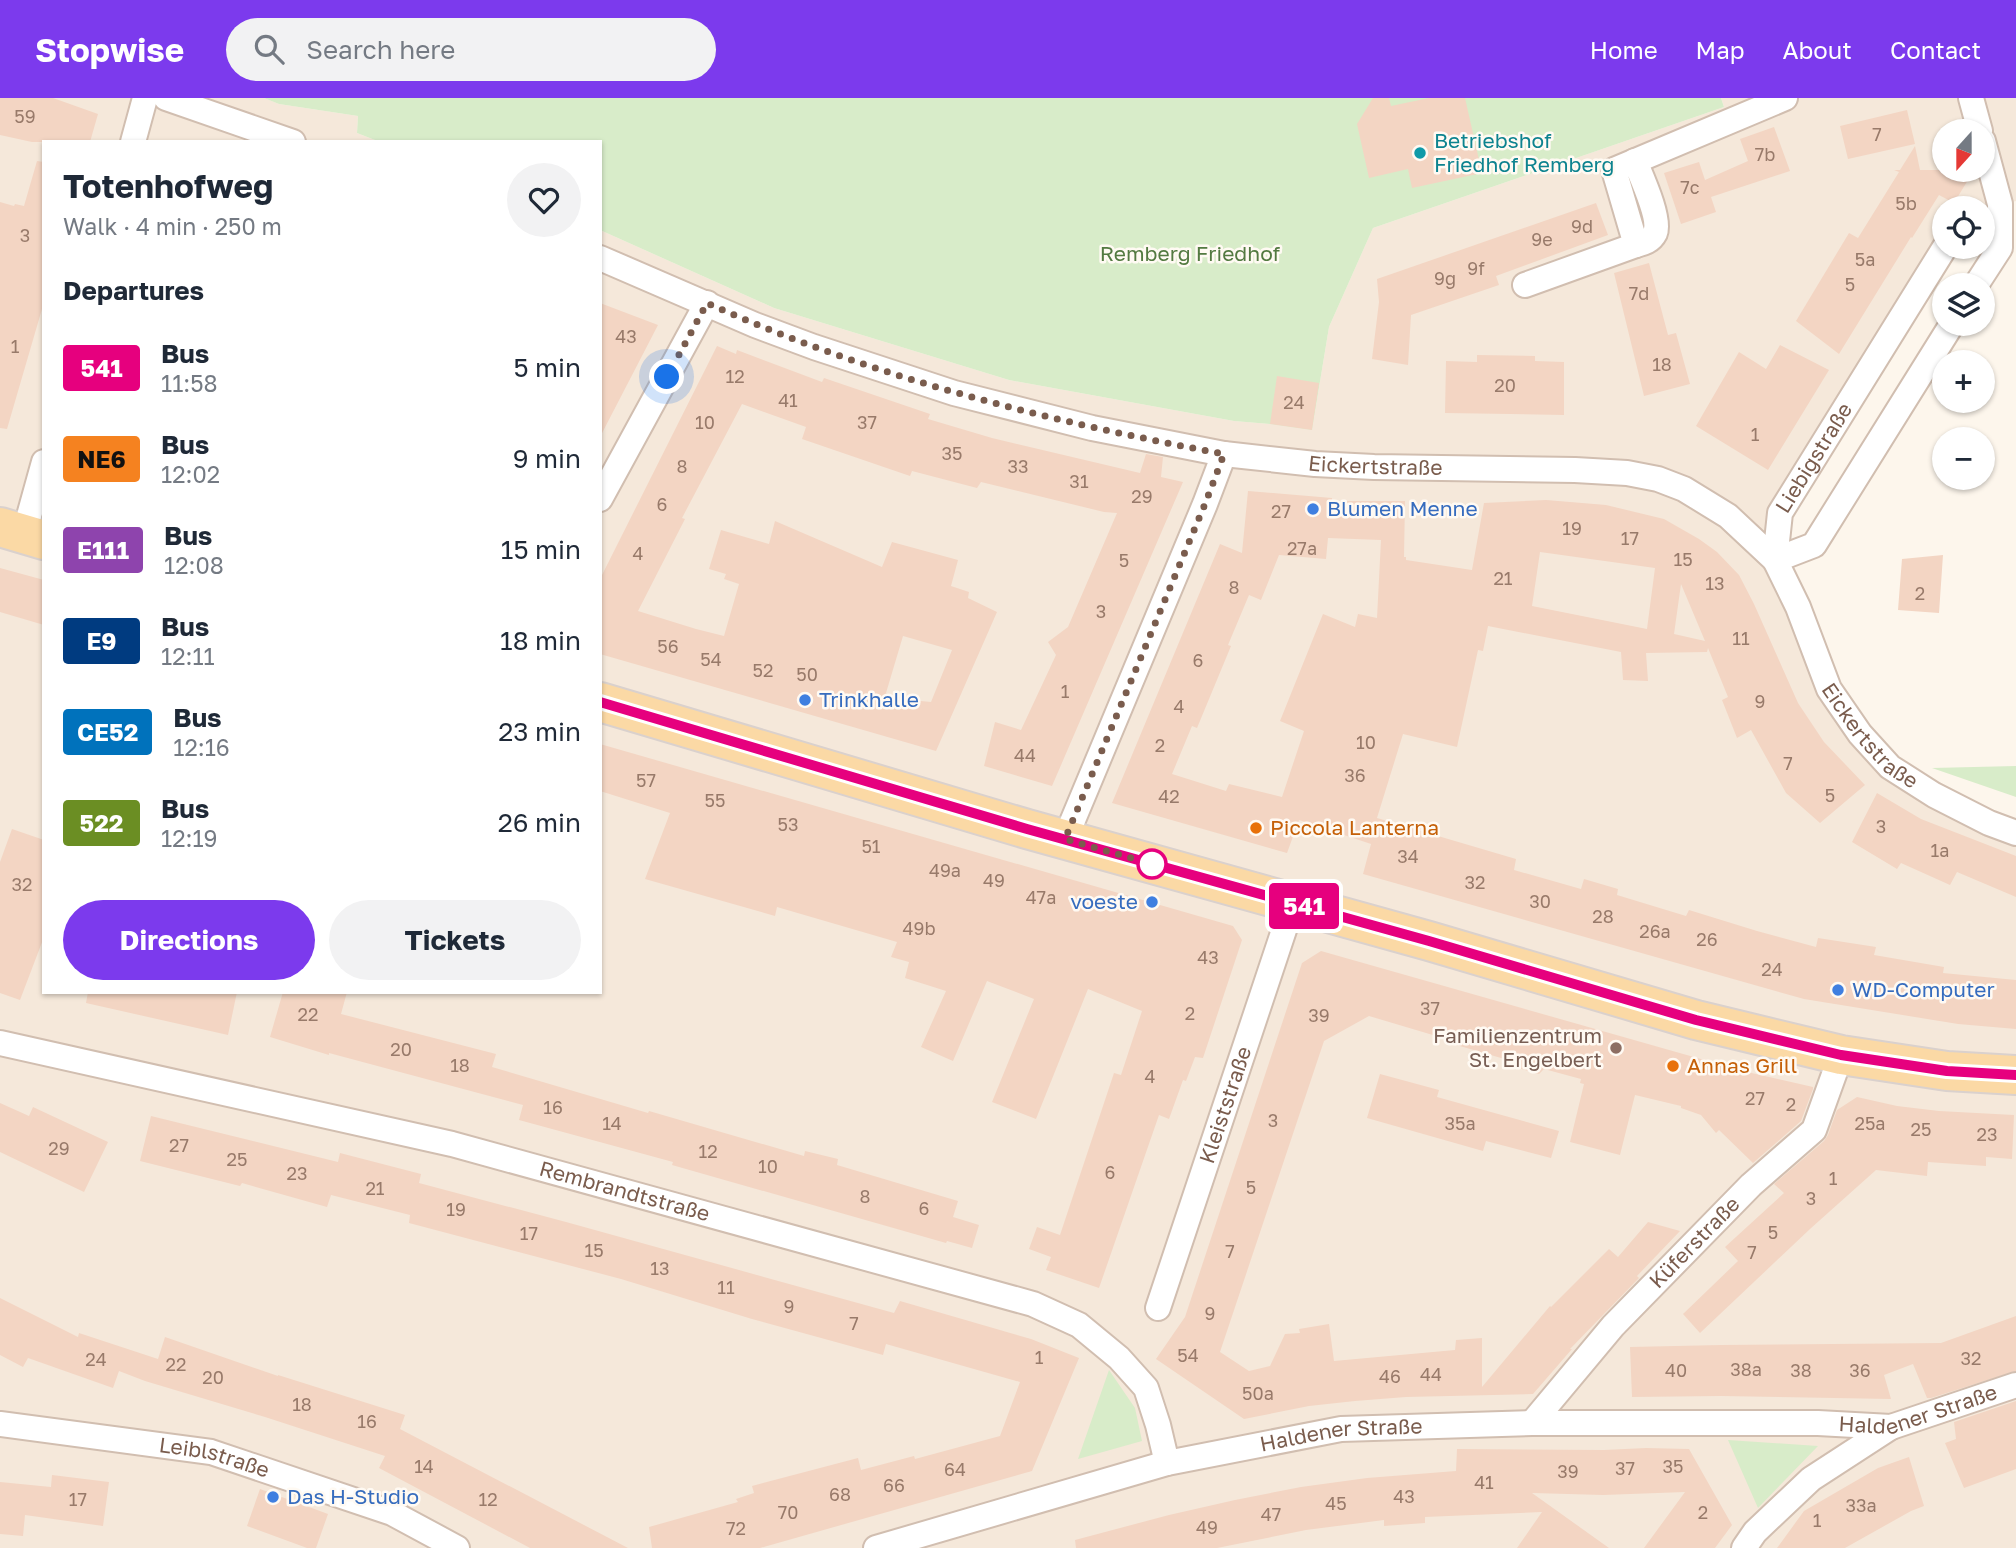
<!DOCTYPE html>
<meta charset="utf-8">
<style>
:root{--surface:#fff;--page:#f2f2f3;--text:#1f2937;--muted:#747a83;--accent:#7c3aed}
body{margin:0;font-family:"Golos Text",sans-serif;background:var(--page);color:var(--text);height:100vh;display:flex;flex-direction:column;font-size:26px;white-space:nowrap}
*{box-sizing:border-box;margin:0}
p{font-size:23px;color:var(--muted)}
.icon{flex:none;width:38px;height:38px;fill:none;stroke:currentColor;stroke-width:2;stroke-linecap:round;stroke-linejoin:round}
.map{position:relative;flex:1;overflow:hidden}
.drawer{position:absolute;left:42px;top:42px;width:560px;height:854px;display:flex;flex-direction:column;background:var(--surface);border-radius:0px;box-shadow:0 2px 5px #0004}
.drawer>*{flex:none}
.badge{padding:0 14px;border-radius:5px;font-size:24px;line-height:46px}
.needle{width:46px;rotate:201deg}
.controls{position:absolute;left:1932px;top:21px;display:grid;gap:14px}
.controls a{display:grid;place-items:center;width:63px;height:63px;border-radius:50%;background:var(--surface);box-shadow:0 2px 5px #0004;font-size:35px}
.you{position:absolute;width:35px;height:35px;margin:-18px;border:5px solid #fff;border-radius:50%;background:#1a73e8;box-shadow:0 0 0 10px #1a73e833}
.map>.badge{position:absolute;translate:-50% -50%;box-shadow:0 0 0 4px #fff}
h2{padding:0 21px;font-size:26px;line-height:63px}
.round{display:grid;place-items:center;flex:none;width:74px;height:74px;border-radius:37px;background:var(--page)}
.head{display:flex;align-items:center;justify-content:space-between;height:119px;padding:0 21px}
h1{font-size:33px;font-weight:700;line-height:52px}
.primary-button{display:flex;gap:14px;margin-top:auto;padding:14px 21px}
.primary-button a{flex:1;height:80px;border-radius:42px;background:var(--accent);color:#fff;font-size:28px;font-weight:700;line-height:80px;text-align:center}
.primary-button a+a{background:var(--page);color:var(--text)}
ul{padding:0;list-style:none}
li{display:flex;align-items:center;gap:21px;height:91px;padding:0 21px}
li div{flex:1}
li b{display:block;font-size:26px}
li em{font-style:normal}
li .badge{min-width:77px;font-weight:700;text-align:center}
header{display:flex;align-items:center;gap:42px;box-sizing:border-box;height:98px;padding:0 35px;background:var(--accent);color:#fff}
header strong{font-size:33px}
nav{display:flex;gap:38px;margin-inline-start:auto;font-size:24px}
.search{width:490px;height:63px;background:var(--page);display:flex;align-items:center;gap:18px;box-sizing:border-box;padding:0 24px;border-radius:38px;color:var(--muted);font-size:26px}
.map>svg:first-child{display:block}
.residential{fill:#f5e8da;fill-rule:evenodd}
.green{fill:#d8ecc9}
.building{fill:#f3d5c3;fill-rule:evenodd}
.lines{fill:none;stroke-linecap:round;stroke-linejoin:round}
.minor-casing{stroke:#d1beb0;stroke-width:28}
.primary-casing{stroke:#dad1cd;stroke-width:42}
.minor{stroke:#fff;stroke-width:24}
.primary{stroke:#fbd9a5;stroke-width:38}
.line-casing{stroke:#fff;stroke-width:16}
.line{stroke:#e6007e;stroke-width:10}
.walk{stroke:#7a5c4d;stroke-width:7;stroke-dasharray:0 12.6}
.culture-dot{fill:#0f9aa8;stroke:#fffaf3;stroke-width:2.5}
.shop-dot{fill:#3f7fe0;stroke:#fffaf3;stroke-width:2.5}
.food-dot{fill:#e8710a;stroke:#fffaf3;stroke-width:2.5}
.stop-dot{fill:#fff;stroke:#e6007e;stroke-width:3.5}
.education-dot{fill:#8d6e63;stroke:#fffaf3;stroke-width:2.5}
.labels{text-anchor:middle;stroke-width:5;stroke-linejoin:round;paint-order:stroke}
.number-label{font-size:18px;fill:#987a6a}
.culture-label{font-size:21px;fill:#0d838f;stroke:#fffaf3;text-anchor:start}
.park-label{font-size:21px;fill:#537a41;stroke:#fffaf3}
.street-label{font-size:21px;fill:#7a5c4d;stroke:#fffaf3}
.shop-label{font-size:21px;fill:#366cbe;stroke:#fffaf3;text-anchor:start}
.food-label{font-size:21px;fill:#c56008;stroke:#fffaf3;text-anchor:start}
.education-label{font-size:21px;fill:#785e54;stroke:#fffaf3;text-anchor:end}
</style>
<header>
<strong>Stopwise</strong>
<div class="search"><svg class="icon" aria-label="search" viewBox="0 0 24 24"><circle cx="10" cy="10" r="6"/><path d="M15 15l6 6"/></svg>Search here</div>
<nav><a>Home</a><a>Map</a><a>About</a><a>Contact</a></nav>
</header>
<div class="map">
<svg width="2016" height="1450" viewBox="0 0 2016 1450">
<rect width="100%" height="100%" fill="#fdf6ec"/>
<path class="residential" d="M0,0h264l15,6 79,12 -1,17 23,9h-336v850h556v-762l174,78 235,72 225,41 36,3 42,6 17,-103 44,-99 351,-121 -3,-9h295v103l-33,9 -39,-2v39l-164,266 -5,47 85,174 156,99v715h-2016zM1944,33h39v39h-39z"/>
<path class="green" d="M264,0h1457l3,9 -351,121 -44,99 -17,103 -42,-6 -36,-3 -225,-41 -235,-72 -174,-78v-88h-220l-23,-9 1,-17 -79,-12z
M2016,668v31l-84,-29z
M1109,1272l26,38 7,33 -64,18z
M1728,1342l90,6 -60,62z"/>
<path class="building" d="M0,0h53l45,16 -8,28h-58l-32,-7z
M1373,0h16l2,8 38,-8h36l17,75 -70,15 -4,-19 -39,9 -12,-54z
M1907,12l8,34 -67,15 -8,-33z
M1774,29l16,44 -79,26 5,15 -35,12 -17,-51 35,-11 6,18 43,-19 -8,-22z
M1915,48l5,24h34l14,10 -14,23 -15,-8 -27,43 -1,-1 -72,117 -43,-33 53,-88 9,5 41,-66 -5,-2h6z
M37,63l7,1v140l-37,127 -7,-1v-226l14,4 1,-2 9,2z
M1596,105l12,32 -112,41 3,9 -88,30 -3,50 -36,-6 7,-57 -2,-23z
M1649,165l19,72 8,-2 14,51 -46,12 -30,-123z
M600,205l58,22 -58,112z
M1780,247l49,25 -61,100 -72,-44 43,-74 27,17z
M717,248l19,8 1,-4 85,32 2,-4 106,36 -2,5 64,19 148,35 6,-19 17,3 -2,20 22,5 -131,304 -68,-20 11,-44 26,8 35,-75 -8,-13 20,-15 49,-114 -13,-1 -123,-30 -4,6 -65,-17 -2,5 -108,-37 4,-12 -64,-23 -60,114 3,1 -47,92 58,18 28,7 15,-52 -15,-5 2,-5 -17,-5 12,-39 48,14 6,-23 107,46 10,-25 66,18 -7,26 18,6 -1,6 29,14 -61,139 -336,-97v-75zM903,538l49,14 -21,52 -20,-2 -25,-7z
M1477,257l58,1v5l29,1v53l-119,-2 1,-52 31,1z
M1277,278l42,7 -7,47 -42,-6z
M1248,393l84,7v3h73l-1,56h2v3l66,10 12,-67 62,-3 60,5 58,14 35,20 18,13 22,23 15,29 44,99 26,39 41,43 -45,38 -34,-30 -35,-63 -14,8 -15,-38 6,-3 -20,-49 -1,4 -61,1 2,28 -25,-1 -2,-28 -133,-26 -5,25 -5,-1 -21,97 -54,-13 -26,84 139,41 -2,11 67,19 3,-10 34,10 -1,6 69,21 3,-6 68,21 59,16 2,-9 58,9 -2,8 70,12 -1,6 73,7v49l-58,-5 -154,-25 -441,-125 8,-30 -72,-24 -12,33 -175,-50 108,-259 22,9zM1328,440l53,2 -4,78 -19,-4 -3,13 -32,-13 -43,107 24,10 -22,66 -53,-13 -3,7 -54,-17 20,-48 5,2 34,-82 -3,-1 21,-50 12,5 18,-45 47,4zM1540,454l115,16 -8,61 -115,-23zM1681,486l24,57 -31,-7z
M1943,457l-4,58 -41,-3 4,-51z
M0,470l44,12v45l-44,-13z
M600,646l633,182 9,14 -39,118 -8,-1 -9,24 -3,-1 -14,39 -10,-4 -60,173 -53,-18 5,-13 -22,-8 8,-22 23,8 54,-162 7,2 21,-64 -54,-22 -52,130 -44,-17 42,-103 -47,-18 -34,80 -32,-14 25,-56 -41,-13 4,-16 -18,-5 6,-15 -120,-35 -2,9 -130,-37 25,-66 -70,-22z
M1877,695l44,26 95,37v41l-59,-25 -7,13 -49,-22 -4,6 -45,-27z
M12,731l32,11v97l-24,63 -20,-7v-131z
M1321,853l422,120 70,16v2l-12,32 -48,42 -34,-33 -3,3 -15,-18 -20,-7v-2l-46,-11 -15,60 -50,-13 14,-58 -4,-1 1,-4 -37,-10 -5,5 -31,-9v-5l-55,-16v-3l-84,-25 -45,25 -104,311 29,19 21,-5 15,-32 15,-1 -1,-4 30,-5 5,37 121,-11 1,-10 26,-2v49l68,-81 1,1 58,-58 9,8 30,-35 32,9 -43,45 2,2 -69,71h2l-39,45 -127,3 -51,4 -46,5 -65,13 -88,-60 29,-42 117,-354z
M88,894h149l-9,43 -142,-32z
M283,894h64l-6,22 155,40 -4,13 156,46 1,-2 155,45 1,-5 33,8 -1,6 121,36 -5,16 26,8 -7,23 -25,-7 -1,2 -274,-78 1,-3 -154,-42 4,-15 -194,-52v2l-59,-18z
M1380,976l59,16 -2,7 122,34 -8,27 -65,-17 -3,10 -116,-33z
M1857,999l40,9 42,5 75,4 -2,44 -26,-2v9l-58,-4 -1,14 -51,-6 -66,59 -110,104 -17,-19 55,-53 -13,-14 59,-54 -10,-9 50,-43 4,-6 9,-25z
M0,1005l29,13 4,-9 75,35 -24,50 -84,-40z
M151,1018l187,46 2,-9 81,21 -2,9 147,39 328,91 6,-12 131,38 48,19 -47,113 -272,77h-108l-3,-21 89,-25 -2,-3 18,-6 -2,-7 106,-28 3,12 53,-14 1,3 85,-23 20,-54 -134,-38 -3,11 -131,-36 -131,-40 -212,-56 1,-8 -79,-20 -4,12 -85,-24 -2,3 -100,-25z
M0,1200l78,39 1,-4 79,26 7,-22 113,39v-1l127,40 -5,14 228,119h-98l-151,-80 6,-12 -120,-39 -120,-36 -26,-10 -6,17 -85,-30 -5,9 -23,-12z
M2016,1218v55l-85,27h-4l-14,-34 -29,11 7,24 -170,-3 -89,1 -2,-50 91,-2 220,-2z
M2016,1303v68l-52,19 -19,-45 11,-4 -2,-17z
M1646,1350l43,1 43,76 -17,23h-71l41,-56 -82,3 -71,-2 77,55h-92l25,-36 -117,5v6l-41,3v-6l-78,10 -89,18h-141l-1,-8 94,-25 66,-15 66,-13 66,-9 89,-7 1,-22 147,1z
M1909,1359l15,49 -13,5 -66,37h-68l27,-37 74,-43z
M52,1377l57,7 -6,44 -78,-11 -2,21 -23,-2v-52l51,5z
M260,1391l68,25 -12,34h-9l-60,-22z"/>
<g class="lines">
<defs>
<g id="minor">
<path d="M166,0l127,44"/>
<path d="M1971,0l9,33"/>
<path d="M133,44l12,-44"/>
<path d="M1635,63c6,15 26,58 20,72 -4,8 -11,10 -19,12"/>
<path id="s1" d="M600,160l155,67 59,22 140,46 138,35 132,26 91,10 59,3 201,3 52,3 31,6 26,10 44,27 47,44 23,47 31,82 31,45 30,33 44,28 55,28 27,10"/>
<path d="M1525,187l111,-40 -22,-75 171,-72"/>
<path d="M1976,187l24,-37v-44l-17,-63"/>
<path d="M600,401l107,-196"/>
<path d="M24,436l20,-72"/>
<path id="s2" d="M1775,462l5,-47 165,-266"/>
<path d="M1775,462l39,-15 138,-221"/>
<path d="M1065,741l140,-335 19,-50"/>
<path id="s3" d="M0,945l452,101 581,160 46,21 40,33 27,30 12,37 9,38"/>
<path id="s4" d="M1158,1210l135,-405"/>
<path id="s5" d="M1532,1325l81,-97 138,-141 63,-55 27,-75"/>
<path id="s6" d="M0,1326l211,28 181,61 65,35"/>
<path id="s7" d="M876,1450l291,-85 174,-34 191,-6h286l73,4 125,-42"/>
<path d="M1744,1450l11,-16 56,-53 80,-52"/>
</g>
<path id="primary" d="M0,429l44,13
M600,604l427,127 402,112 267,79 145,35 106,16 69,4"/>
</defs>
<use href="#minor" class="minor-casing"/>
<use href="#primary" class="primary-casing"/>
<use href="#minor" class="minor"/>
<use href="#primary" class="primary"/>
</g>
<g class="lines">
<defs>
<path id="line" d="M600,604l427,127 402,112 267,79 145,35 106,16 69,4"/>
</defs>
<use href="#line" class="line-casing"/>
<use href="#line" class="line"/>
<path class="walk" d="M667,279l40,-74c164,74 340,118 517,151l-19,50 -140,335 87,25"/>
</g>
<circle class="culture-dot" cx="1420" cy="55" r="7"/>
<g class="shop-dot">
<circle cx="1313" cy="411" r="7"/>
<circle cx="805" cy="602" r="7"/>
<circle cx="1152" cy="804" r="7"/>
<circle cx="1838" cy="892" r="7"/>
<circle cx="273" cy="1399" r="7"/>
</g>
<g class="food-dot">
<circle cx="1256" cy="730" r="7"/>
<circle cx="1673" cy="968" r="7"/>
</g>
<circle class="stop-dot" cx="1152" cy="766" r="14"/>
<circle class="education-dot" cx="1616" cy="950" r="7"/>
<g class="labels">
<g class="number-label">
<text x="25" y="25">59</text>
<text x="1877" y="43">7</text>
<text x="1765" y="63">7b</text>
<text x="1690" y="96">7c</text>
<text x="1906" y="112">5b</text>
<text x="1582" y="135">9d</text>
<text x="25" y="144">3</text>
<text x="1542" y="148">9e</text>
<text x="1865" y="168">5a</text>
<text x="1476" y="177">9f</text>
<text x="1445" y="187">9g</text>
<text x="1850" y="193">5</text>
<text x="1639" y="202">7d</text>
<text x="626" y="245">43</text>
<text x="15" y="255">1</text>
<text x="1662" y="273">18</text>
<text x="735" y="285">12</text>
<text x="1505" y="294">20</text>
<text x="788" y="309">41</text>
<text x="1294" y="311">24</text>
<text x="705" y="331">10</text>
<text x="867" y="331">37</text>
<text x="1755" y="343">1</text>
<text x="952" y="362">35</text>
<text x="682" y="375">8</text>
<text x="1018" y="375">33</text>
<text x="1079" y="390">31</text>
<text x="1142" y="405">29</text>
<text x="662" y="413">6</text>
<text x="1281" y="420">27</text>
<text x="1572" y="437">19</text>
<text x="1630" y="447">17</text>
<text x="1302" y="457">27a</text>
<text x="638" y="462">4</text>
<text x="1683" y="468">15</text>
<text x="1124" y="469">5</text>
<text x="1503" y="487">21</text>
<text x="1715" y="492">13</text>
<text x="1234" y="496">8</text>
<text x="1920" y="502">2</text>
<text x="1101" y="520">3</text>
<text x="1741" y="547">11</text>
<text x="668" y="555">56</text>
<text x="711" y="568">54</text>
<text x="1198" y="569">6</text>
<text x="763" y="579">52</text>
<text x="807" y="583">50</text>
<text x="1065" y="600">1</text>
<text x="1760" y="610">9</text>
<text x="1179" y="615">4</text>
<text x="1366" y="651">10</text>
<text x="1160" y="654">2</text>
<text x="1025" y="664">44</text>
<text x="1788" y="672">7</text>
<text x="1355" y="684">36</text>
<text x="646" y="689">57</text>
<text x="1830" y="704">5</text>
<text x="1169" y="705">42</text>
<text x="715" y="709">55</text>
<text x="788" y="733">53</text>
<text x="1881" y="735">3</text>
<text x="871" y="755">51</text>
<text x="1940" y="759">1a</text>
<text x="1408" y="765">34</text>
<text x="945" y="779">49a</text>
<text x="994" y="789">49</text>
<text x="1475" y="791">32</text>
<text x="22" y="793">32</text>
<text x="1041" y="806">47a</text>
<text x="1540" y="810">30</text>
<text x="1603" y="825">28</text>
<text x="919" y="837">49b</text>
<text x="1655" y="840">26a</text>
<text x="1707" y="848">26</text>
<text x="1208" y="866">43</text>
<text x="1772" y="878">24</text>
<text x="1430" y="917">37</text>
<text x="1190" y="922">2</text>
<text x="308" y="923">22</text>
<text x="1319" y="924">39</text>
<text x="401" y="958">20</text>
<text x="460" y="974">18</text>
<text x="1150" y="985">4</text>
<text x="1755" y="1007">27</text>
<text x="1791" y="1013">2</text>
<text x="553" y="1016">16</text>
<text x="1273" y="1029">3</text>
<text x="612" y="1032">14</text>
<text x="1460" y="1032">35a</text>
<text x="1870" y="1032">25a</text>
<text x="1921" y="1038">25</text>
<text x="1987" y="1043">23</text>
<text x="179" y="1054">27</text>
<text x="59" y="1057">29</text>
<text x="708" y="1060">12</text>
<text x="237" y="1068">25</text>
<text x="768" y="1075">10</text>
<text x="1110" y="1081">6</text>
<text x="297" y="1082">23</text>
<text x="1833" y="1087">1</text>
<text x="1251" y="1096">5</text>
<text x="375" y="1097">21</text>
<text x="865" y="1105">8</text>
<text x="1811" y="1107">3</text>
<text x="924" y="1117">6</text>
<text x="456" y="1118">19</text>
<text x="1773" y="1141">5</text>
<text x="529" y="1142">17</text>
<text x="594" y="1159">15</text>
<text x="1230" y="1160">7</text>
<text x="1752" y="1161">7</text>
<text x="660" y="1177">13</text>
<text x="726" y="1196">11</text>
<text x="789" y="1215">9</text>
<text x="1210" y="1222">9</text>
<text x="854" y="1232">7</text>
<text x="1188" y="1264">54</text>
<text x="1039" y="1266">1</text>
<text x="1971" y="1267">32</text>
<text x="96" y="1268">24</text>
<text x="176" y="1273">22</text>
<text x="1746" y="1278">38a</text>
<text x="1676" y="1279">40</text>
<text x="1801" y="1279">38</text>
<text x="1860" y="1279">36</text>
<text x="1431" y="1283">44</text>
<text x="1390" y="1285">46</text>
<text x="213" y="1286">20</text>
<text x="1258" y="1302">50a</text>
<text x="302" y="1313">18</text>
<text x="367" y="1330">16</text>
<text x="424" y="1375">14</text>
<text x="1673" y="1375">35</text>
<text x="1625" y="1377">37</text>
<text x="955" y="1378">64</text>
<text x="1568" y="1380">39</text>
<text x="1484" y="1391">41</text>
<text x="894" y="1394">66</text>
<text x="840" y="1403">68</text>
<text x="1404" y="1405">43</text>
<text x="78" y="1408">17</text>
<text x="488" y="1408">12</text>
<text x="1336" y="1412">45</text>
<text x="1861" y="1414">33a</text>
<text x="788" y="1421">70</text>
<text x="1703" y="1421">2</text>
<text x="1271" y="1423">47</text>
<text x="1817" y="1429">1</text>
<text x="1207" y="1436">49</text>
<text x="736" y="1437">72</text>
</g>
<g class="culture-label">
<text x="1434" y="50">Betriebshof<tspan x="1434" dy="24">Friedhof Remberg</tspan></text>
</g>
<g class="park-label">
<text x="1190" y="163">Remberg Friedhof</text>
</g>
<g class="street-label">
<text dy="7" stroke="none"><textPath href="#s2" startOffset="112">Liebigstraße</textPath></text>
<text dy="7" stroke="none"><textPath href="#s1" startOffset="808">Eickertstraße</textPath></text>
<text dy="7" stroke="none"><textPath href="#s1" startOffset="1438">Eickertstraße</textPath></text>
<text dy="7" stroke="none"><textPath href="#s4" startOffset="214">Kleiststraße</textPath></text>
<text dy="7" stroke="none"><textPath href="#s3" startOffset="642">Rembrandtstraße</textPath></text>
<text dy="7" stroke="none"><textPath href="#s5" startOffset="243">Küferstraße</textPath></text>
<text dy="7" stroke="none"><textPath href="#s7" startOffset="1060">Haldener Straße</textPath></text>
<text dy="7" stroke="none"><textPath href="#s7" startOffset="480">Haldener Straße</textPath></text>
<text dy="7" stroke="none"><textPath href="#s6" startOffset="217">Leiblstraße</textPath></text>
</g>
<g class="shop-label">
<text x="1327" y="418">Blumen Menne</text>
<text x="819" y="609">Trinkhalle</text>
<text x="1138" y="811" text-anchor="end">voeste</text>
<text x="1852" y="899">WD-Computer</text>
<text x="287" y="1406">Das H-Studio</text>
</g>
<g class="food-label">
<text x="1270" y="737">Piccola Lanterna</text>
<text x="1687" y="975">Annas Grill</text>
</g>
<g class="education-label">
<text x="1602" y="945">Familienzentrum<tspan x="1602" dy="24">St. Engelbert</tspan></text>
</g>
</g>
</svg>
<div class="controls">
<a><svg class="needle" viewBox="-14 -14 28 28"><path d="M0-13l5 13h-10z" fill="#e53935"/><path d="M0 13l5-13h-10z" fill="#747a83"/></svg></a>
<a><svg class="icon" aria-label="locate" viewBox="0 0 24 24"><circle cx="12" cy="12" r="6"/><path d="M12 2v4M12 18v4M2 12h4M18 12h4"/></svg></a>
<a><svg class="icon" aria-label="layers" viewBox="0 0 24 24"><path d="M12 4l9 5-9 5-9-5zM3 14l9 5 9-5"/></svg></a>
<a>+</a>
<a>−</a>
</div>
<div class="you" style="left:667px;top:279px"></div>
<b class="badge" style="left:1304px;top:808px;background:#e6007e;color:#fff">541</b>
<section class="drawer">
<div class="head"><div><h1>Totenhofweg</h1><p>Walk · 4 min · 250 m</p></div><a class="round"><svg class="icon" aria-label="heart" viewBox="0 0 24 24"><path d="M12 20l-8-8c-3-5 5-10 8-4 3-6 11-1 8 4z"/></svg></a></div>
<h2>Departures</h2>
<ul>
<li><span class="badge" style="background:#e6007e;color:#fff">541</span><div><b>Bus</b><p>11:58</p></div><em>5 min</em></li>
<li><span class="badge" style="background:#f58220;color:#111">NE6</span><div><b>Bus</b><p>12:02</p></div><em>9 min</em></li>
<li><span class="badge" style="background:#8e44ad;color:#fff">E111</span><div><b>Bus</b><p>12:08</p></div><em>15 min</em></li>
<li><span class="badge" style="background:#003b80;color:#fff">E9</span><div><b>Bus</b><p>12:11</p></div><em>18 min</em></li>
<li><span class="badge" style="background:#0072bc;color:#fff">CE52</span><div><b>Bus</b><p>12:16</p></div><em>23 min</em></li>
<li><span class="badge" style="background:#6b8e23;color:#fff">522</span><div><b>Bus</b><p>12:19</p></div><em>26 min</em></li>
</ul>
<div class="primary-button"><a>Directions</a><a>Tickets</a></div>
</section>
</div>
